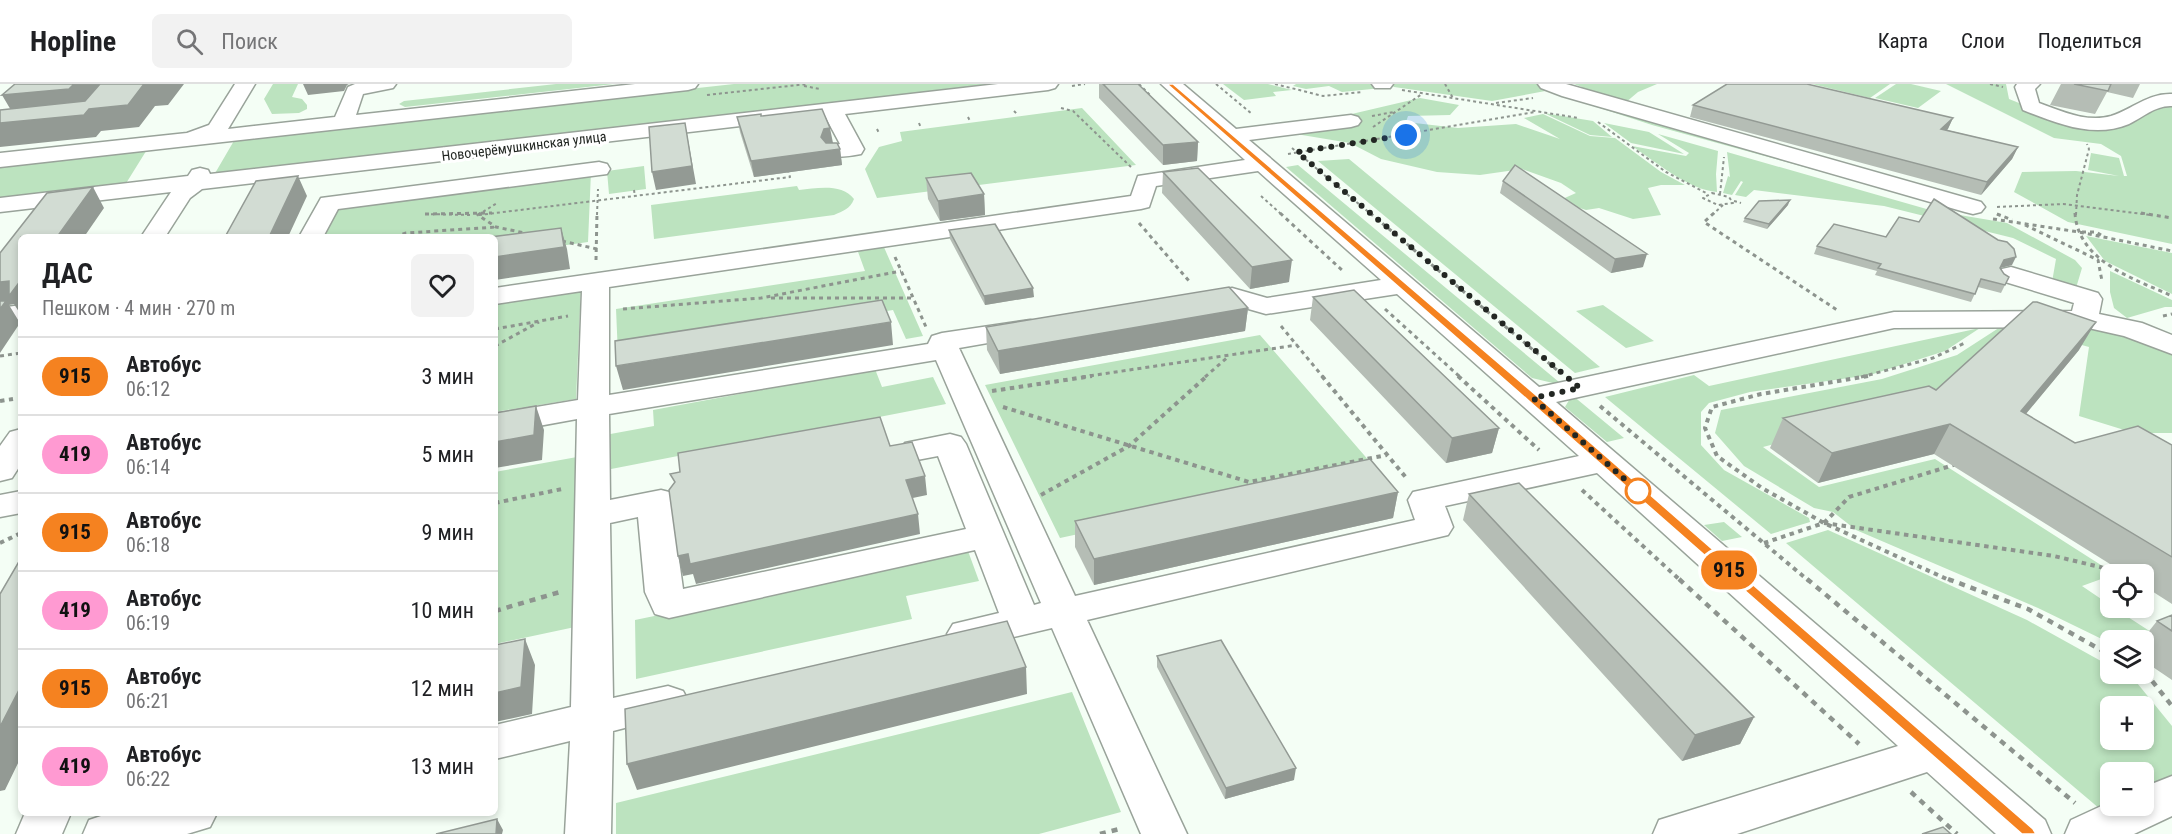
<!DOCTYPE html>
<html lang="ru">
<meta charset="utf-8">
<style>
:root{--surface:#fff;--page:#f2f2f2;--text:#202124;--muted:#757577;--line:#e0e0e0}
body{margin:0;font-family:"Roboto Condensed",sans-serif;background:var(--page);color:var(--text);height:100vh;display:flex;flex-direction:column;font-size:22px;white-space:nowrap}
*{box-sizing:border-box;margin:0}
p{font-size:20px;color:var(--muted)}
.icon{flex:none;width:33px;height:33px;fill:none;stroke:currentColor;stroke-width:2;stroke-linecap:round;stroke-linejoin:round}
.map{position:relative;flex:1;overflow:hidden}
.panel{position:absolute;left:18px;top:150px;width:480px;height:582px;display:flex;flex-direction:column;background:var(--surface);border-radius:9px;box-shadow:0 3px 9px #0003}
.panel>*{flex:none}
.badge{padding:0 12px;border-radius:20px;font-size:21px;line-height:39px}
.tools{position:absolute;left:2100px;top:480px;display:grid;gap:12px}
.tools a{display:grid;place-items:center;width:54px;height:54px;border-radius:9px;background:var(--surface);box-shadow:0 3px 9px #0003;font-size:30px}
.you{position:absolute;width:30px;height:30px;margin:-15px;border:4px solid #fff;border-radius:50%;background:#1a73e8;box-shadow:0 0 0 9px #1a73e833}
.map>.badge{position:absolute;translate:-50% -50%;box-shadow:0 0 0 3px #fff}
.round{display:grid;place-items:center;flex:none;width:63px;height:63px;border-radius:9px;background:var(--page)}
.head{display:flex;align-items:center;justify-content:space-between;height:102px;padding:0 24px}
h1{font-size:28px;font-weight:700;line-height:45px}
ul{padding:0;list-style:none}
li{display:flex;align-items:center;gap:18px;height:78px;padding:0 24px;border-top:2px solid var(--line)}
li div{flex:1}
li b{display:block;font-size:22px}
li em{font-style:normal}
li .badge{min-width:66px;font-weight:700;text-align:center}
header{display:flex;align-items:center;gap:36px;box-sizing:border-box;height:84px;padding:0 30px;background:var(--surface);border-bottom:2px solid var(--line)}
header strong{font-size:28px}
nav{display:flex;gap:33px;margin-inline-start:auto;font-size:21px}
.search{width:420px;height:54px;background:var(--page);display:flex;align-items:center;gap:15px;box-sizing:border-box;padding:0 21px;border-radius:9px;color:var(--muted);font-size:22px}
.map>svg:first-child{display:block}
.green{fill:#bce3bf;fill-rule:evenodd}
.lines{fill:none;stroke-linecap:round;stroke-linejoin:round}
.minor-casing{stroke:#99a39a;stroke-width:3}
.path-far3{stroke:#8d948e;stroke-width:2;stroke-dasharray:3 3;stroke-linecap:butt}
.path-far2{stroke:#8d948e;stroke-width:3;stroke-dasharray:4 4;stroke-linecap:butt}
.path-far1{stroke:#8d948e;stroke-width:4;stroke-dasharray:4.5 4.5;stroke-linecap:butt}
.path{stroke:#8d948e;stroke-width:4.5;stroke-dasharray:6 6;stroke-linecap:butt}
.minor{fill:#fff;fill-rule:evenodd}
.wall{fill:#b5bdb5}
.shaded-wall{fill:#939a94}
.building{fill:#d2dcd3;stroke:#939a94;stroke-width:1.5}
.line{fill:#f58220;stroke:#fff;stroke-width:1.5}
.walk{stroke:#232723;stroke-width:6;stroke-dasharray:0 10.8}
.stop-dot{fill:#fff;stroke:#f58220;stroke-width:3}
.labels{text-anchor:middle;stroke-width:6;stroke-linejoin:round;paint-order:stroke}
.far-street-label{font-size:14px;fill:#232723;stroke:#fff}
</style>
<header>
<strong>Hopline</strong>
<div class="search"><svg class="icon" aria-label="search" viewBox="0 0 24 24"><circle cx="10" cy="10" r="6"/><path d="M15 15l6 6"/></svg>Поиск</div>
<nav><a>Карта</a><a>Слои</a><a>Поделиться</a></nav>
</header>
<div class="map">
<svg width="2172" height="750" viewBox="0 0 2172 750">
<rect width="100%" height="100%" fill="#f4fef5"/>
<path class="green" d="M273,0h25l-6,13 10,2 5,6v4l-8,4 -27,1 -8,-15z
M556,0h58l-209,23 -6,-3 5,-3z
M734,0h258l-778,91 21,-36z
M1223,0h45l24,6 -19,2 3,4 -32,4z
M1296,0h80l6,4 -40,4 -13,-6 -23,3 -13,-3z
M1391,0h150l15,5 -64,12 -98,-14z
M1574,0h83l-19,8 -13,11 -42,-10 -1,-6z
M1812,0h78l-20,14z
M1896,0h15l30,7 -23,17 -43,-10z
M1946,0h60l3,15 63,25 44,2 47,-22 9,1v139l-104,-22 -54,-30 8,-20 54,-1 43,5 -31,-6 3,-17 28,5 5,18h3l-6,-20 -20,-12 -47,-6z
M1574,12l385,109 -3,4 -304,-84 -86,-28z
M1420,14l39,7 -9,10 -42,1 -2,6 52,6 58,-4 44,15 -36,-21 19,-4 47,22 25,2 46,34 24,13h-24l-13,3 13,27 -28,4 -34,-11 -13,2 -28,-9 18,-8 -15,-10 -39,-14 -42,6 -43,-3 -56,-13 -31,-16 -60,-10 19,-9z
M1082,24l54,57 -259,33 -12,-29 14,-22 23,-6 -2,-9z
M1544,29l49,8 19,16 -22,-2z
M1604,39l45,9 35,22 -53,-11z
M1658,50l60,17 -2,23 1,18c-28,-2 -61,-30 -85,-46l54,10 3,-3z
M148,64l-23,37 -125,15v-35z
M1727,68l203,58 77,13 68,37 7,8 -6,20 -24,-6 4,-23 -43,-21 -129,-32 -130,-16 -8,7 -11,-2 8,-13 -2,-1 -9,14 -9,-2 5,-17 2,1z
M1349,75l251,208 -25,6 -257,-212z
M1298,81l261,217 -2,2 -25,-6 -246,-211z
M644,82l2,23 -37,5 -2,-23z
M591,88l-3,70 -93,13v-18h-181l15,-34z
M797,102l2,4c18,-2 43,-7 55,9 -4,10 -11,12 -20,16l-180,24 -3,-34z
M2086,152l86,17v41l-67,-33z
M883,161l40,91 -17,3 -13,-29 -275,45 -2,-46 249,-38 -8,-22z
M2110,187l62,29v7h-7l-38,11 -13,-10 -4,-16z
M581,203l-5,112 -81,13v-113z
M1603,221l51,36 -28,7 -50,-37z
M2008,238l98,8 66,19v84h-38l-55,-17 10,-69 -72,-20 -85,76 -169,44 56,40 116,-28 180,115 -33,12 28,19v3h4l51,33 -55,-1v3l-72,-35 -182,-78 -23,-18 -19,-4 -70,-42 -29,-33 6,-23 161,-31 75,-24z
M1980,244l-35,23 -75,24 -120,17 -41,11 -8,9v33l23,25 85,48 1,4 -39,12 -166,-137 89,-22 15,11z
M1260,251l117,135 -317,68 -75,-153z
M875,285l7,18 51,-10 13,27 -340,66 -1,-35 49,-9 -1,-16z
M1572,311l52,43 -17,4 -42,-35z
M577,373l-2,170 -80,17v-172z
M1724,438l18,15 -20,4 -18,-16z
M1828,446l199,90 83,46v8h15l8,4 39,48v53l-28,12v-19h-34v33l-10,4 -314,-266zM2110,622h34v34h-34z
M968,467l11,30 -73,15 6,23 -276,60 -1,-59z
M1072,608l49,120 -82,22h-423v-31z"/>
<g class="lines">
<defs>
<path id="minor" d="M235,0h20l-27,45 107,-12 13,-30 7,-3h41l-3,4 -30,6 -7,21 279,-31h63l-3,4 -7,2 -688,77v-14l187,-20 22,-8z
M998,0h60l-3,4 -7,2 -203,24 19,35 -3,5c-11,2 -22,4 -33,2l-3,-5 3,-5 12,-2 -15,-28 -623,73 -12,9 -25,39h-24l30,-45 -171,20v-14l188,-22 4,-6 8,-2 8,2 2,4z
M1161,0h22l53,45 115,-14 7,2 3,4 -3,4 -7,2 -102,13 290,247 355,-75 178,-1 2,-8 -72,-22 -4,-6 4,-6 9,-2 87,26 4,6 -3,15 43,9 30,12v19l-48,-18 -40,-9 -190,1 -338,74 489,418 6,14h-55l-69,-62 -190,62h-84l6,-14 239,-74 -301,-273 -152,33 8,21 -5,8 -361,85 100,214h-46l-89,-206 -85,20 -14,-4 -6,-10 6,-10 46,-11 -24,-63 -306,68 -14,-4 -10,-22 -7,-75 -28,6 3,175 55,-12 15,5 6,11 -6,11 -70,18 -2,103h-46l5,-93 -75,18v-34l76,-18 6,-288 -82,15v-20l83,-14 4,-109 -87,13v-16l636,-92 7,-20 107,-16zM1258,87l123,109 -114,18 -35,-10 -46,8 -4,6 4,6 10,2 35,-6 35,10 131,-20 182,162 -166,36 -5,8 7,20 -340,76 -116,-248 81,-14 4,-6 -4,-6 -10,-2 -88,13 -10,3 -4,8 -319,51v-108l532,-78 8,-2 7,-21zM936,276l105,243 -7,2 -68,-161 -5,-7 -11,-3 -45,9 -4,7 4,7 12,3 21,-4 28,73 -283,60 -11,-80 6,-8 -5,-8 -12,-3 -51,10 -1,-86z
M1372,0h21l-3,4h-15z
M1538,0h28l415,118 4,5 -4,5 -8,2 -8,-2 -403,-116 -21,-8z
M2017,0h23l-5,5 4,14c22,8 48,20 72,13 22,-7 37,-23 61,-22v12c-16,-1 -29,11 -43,18 -36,15 -73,-1 -106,-14l-8,-23z
M599,78l8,2 3,5 -3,5 -269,35 -15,28h-24l22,-39z
M21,221v16l-21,3v-16z
M21,345v35l-9,14 -12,3v-35l10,-14z
M21,407v22l-21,4v-22z
M2172,692v40l-38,18h-69l6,-14 39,-18v4h34v-19z
M25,729h46l-9,21h-46z
M110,729h107l-7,14 -23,7h-104l6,-14z"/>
</defs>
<use href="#minor" class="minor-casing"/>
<path class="path-far3" d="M1139,0l12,12
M1216,0l36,30
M1275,0l48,12 39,-4
M1445,0l8,14
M1990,0l13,3
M804,2l16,3
M1072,2l13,-2
M1402,6l177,28
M707,11l100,-11
M1496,19l37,-5
M1061,24l12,3 59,57
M1014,27l4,4
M1372,32l22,-4
M968,33l2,4
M1598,38l68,50 42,22
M919,39l2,5
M1373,43l49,-33
M877,45l2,4
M1292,64l80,67
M1288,70l247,-42
M634,106l1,7
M1712,109l17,4 4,6 -15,2 -15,-7z
M1720,110l4,-37
M1261,112l21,19
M1734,117l7,2
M1997,123l66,-3 88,11
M425,130l45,1
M1997,130l2,1
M478,131l19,-12
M479,131l311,-38 -3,-9
M597,131l1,-26
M1712,131l11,-10
M2076,131l1,-20 12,-46 -2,-5"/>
<path class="path-far2" d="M481,129l-3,2 18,12 29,6
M1280,129l64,59
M1370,129l187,157
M1714,129l-10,9 133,88
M2075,129c3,49 60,66 97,83
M2141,129l31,5
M425,130l67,-1
M1997,130l15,6
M1993,135l86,13 93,19
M1139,139l50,58
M2025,141l73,35 4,21
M2082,148h14l5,3
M395,153l11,-4 90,-6
M562,157l35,8
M895,173l31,70
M596,176l1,-47
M771,214h142
M623,225l138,-11 140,-27
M1385,225l75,68
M2163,232l9,-2
M1281,242l42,51
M495,245l73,-13
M495,262l44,-24
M0,272l21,-3
M1082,293l215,-32
M1205,293l24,-21
M1861,293l72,-19 34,-16"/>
<path class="path-far1" d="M1322,292l86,104
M1458,292l81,74
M1868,292l-107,18 -49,13 -7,21 12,28 45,32 62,35 127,58
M992,307l100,-15
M0,317l13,-2
M1600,322l209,175
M1003,323l246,75 138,-27
M1582,406l99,91
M1041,411l88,-49 78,-70
M495,419l67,-14
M1824,439l25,-26 108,-33
M0,459l21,-10
M1764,459l60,-20 230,33 67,16"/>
<path class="path" d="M1679,495l180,165
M1807,495l268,224
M1948,495l80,30 82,46
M495,527l65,-19
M2143,590l6,3 23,29
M1911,708l46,42
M1100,750l23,-6"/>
<use href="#minor" class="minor"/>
</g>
<path class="wall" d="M1099,0h39l60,58 -1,19 -34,4 -64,-67z
M2061,0h79l-7,14 -26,-6 -12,22 -45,-9z
M1693,21l260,13 -6,12 71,17 -6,12 -31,36 -291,-78z
M761,32l72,27 7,6 2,16 -88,12 -14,-45 -3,-15z
M1163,88l126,110 -39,7 -88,-96z
M926,94l58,16 1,21 -45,6 -12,-22z
M1503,97l140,86 -32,6 -111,-80z
M1788,121l-21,24 -24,-7 2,-4z
M949,146l85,67 -49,8 -35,-66z
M1886,153l112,3 14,25 -12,3 4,6 5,3 -8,16 -23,-6 -7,15 -96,-27 2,-4 -63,-17 3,-8z
M1313,213l186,131 -7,25 -46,10 -136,-143z
M1248,224l-3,23 -245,43 -13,-24 -1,-23z
M2079,266l-53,64 49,29 97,2v159l-28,-18v-12h-18l-192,-120 -116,29 -48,-35 13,-30 153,-28z
M1398,408l-5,26 -299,67 -19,-38v-26z
M1469,410l285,223 -14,27 -58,17 -219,-241z
M2172,531v65l-28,-19v-21h-2l15,-19z
M1157,572l137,124 -69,19 -68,-132z"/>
<path class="shaded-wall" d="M74,0h29l-22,27 -66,6 -13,-22z
M144,0h40l-16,21 -13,1 -16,21 -38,4 -5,6 -96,10v-24l89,-14z
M303,0h46l-2,1 -3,6 -36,4z
M1953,34l-5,11 -12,11 5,-11z
M685,39l11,61 -40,6 -4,-18z
M830,44l3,15 7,6 2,16 -88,12 -3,-16 70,-24 3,-8z
M1198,58l-1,19 -34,4v-20z
M2018,63l-6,12 -31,36 6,-13z
M298,92l9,20 -19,41h-19z
M93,103l11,21 -20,29h-27z
M984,110l1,21 -45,6 -2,-20z
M1790,116l-2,5 -21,24 2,-5z
M561,144l6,21 3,20 -75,11v-23z
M1647,170l-4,13 -32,6 4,-14z
M2016,173l-4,8 -12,3 4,-8z
M1292,176l-3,22 -39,7 2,-22z
M21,196v35l-7,-11 -5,1 11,18 -20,30v-71z
M1033,204l1,9 -49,8 -1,-9z
M1248,224l-3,23 -245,43 -2,-23z
M891,238l2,23 -270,45 -7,-24z
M2096,238l-17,28 -75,90 17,-29z
M536,322l8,24 -2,30 -47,8v-26z
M1950,340l-16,30 -116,29 14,-30z
M1499,344l-7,25 -46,10 6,-25z
M925,392l2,19 -19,4 -2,-19z
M1398,408l-5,26 -299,67v-26z
M918,430l2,20 -224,50 -3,-10 -10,2 -5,-20z
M525,555l10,26 -3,49 -37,8v-29z
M1026,583l1,27 -390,96 -10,-26z
M21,602v71l-16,33 -5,1v-64z
M1754,633l-14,27 -58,17 13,-26z
M1296,684l-2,12 -69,19 1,-11z
M497,735l6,11 -1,4h-6z"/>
<path class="building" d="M15,0h59l-5,5 -67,6z
M100,0h49h-5l-16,21 -39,4 -5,6 -84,8v-13l85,-9z
M1103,0h35l60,58 -35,3z
M1727,0h80l146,34 -12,11 77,18 -31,35 -294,-77z
M2074,0h37l-3,7z
M822,25l8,19 -6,1 -3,8 5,6h11l3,6 -89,12 -14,-44 24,-3v2z
M685,39l7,43 -40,6 -3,-45z
M1515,81l132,89 -32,5 -112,-78z
M1198,84l94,92 -40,7 -89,-95z
M971,89l13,21 -46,7 -12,-23z
M298,92l-29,61h-44l31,-56z
M93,103l-36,50h-36v43l-12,16v-15l-9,1v-29l47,-60z
M1934,115l64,41 9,2 7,7 2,8 -12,3 -4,8 4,6 5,3 -4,8 -24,-6 -6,15 -97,-26 3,-4 -64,-18 17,-22 52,13 13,-20 20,5z
M1790,116l-21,24 -24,-6 14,-17z
M995,140l38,64 -49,8 -35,-66z
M561,144l3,19 -69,10v-20h-5z
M1229,203l19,21 -250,43 -12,-24z
M1354,206l145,138 -47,10 -139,-141z
M882,216l9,22 -275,44 -1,-25z
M0,217h6l-6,8z
M2033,218h4l59,20 -75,89 54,32 63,-17 34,19v112l-222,-133 -118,29 -49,-35 146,-32 7,4z
M536,322l-2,29 -39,7v-29z
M880,333l10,29 22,-4 13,34 -19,4 12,34 -228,50 -2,-10 -10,2 -9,-66 6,-8 -5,-8 10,-2 -2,-19z
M1370,375l28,33 -304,67 -19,-38z
M1519,399l235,234 -59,18 -226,-241z
M21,474v128l-21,41v-133z
M2172,531v16l-15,-10z
M1007,537l19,46 -399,97 -2,-55z
M525,555l-4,48 -26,6v-48z
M1221,556l75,128 -70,20 -69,-132z
M497,735l-1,15h-60z
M1943,743l8,7h-29z"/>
<path class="line" d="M1167,0h6l364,312 496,433 3,5h-14l-493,-433z"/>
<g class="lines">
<path class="walk" d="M1406,51l-109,17 283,236 -47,10 105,93"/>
</g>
<circle class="stop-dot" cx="1638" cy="407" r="12"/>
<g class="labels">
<g class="far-street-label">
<text transform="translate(524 62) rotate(-7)" y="5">Новочерёмушкинская улица</text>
</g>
</g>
</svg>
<div class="tools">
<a><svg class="icon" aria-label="locate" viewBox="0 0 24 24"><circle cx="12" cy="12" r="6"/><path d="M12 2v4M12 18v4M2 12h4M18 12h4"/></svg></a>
<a><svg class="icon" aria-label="layers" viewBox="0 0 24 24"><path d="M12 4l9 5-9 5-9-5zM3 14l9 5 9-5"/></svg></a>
<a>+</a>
<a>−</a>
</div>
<div class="you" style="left:1406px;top:51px"></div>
<b class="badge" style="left:1729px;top:486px;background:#f58220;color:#111">915</b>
<section class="panel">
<div class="head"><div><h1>ДАС</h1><p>Пешком · 4 мин · 270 m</p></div><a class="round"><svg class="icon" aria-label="heart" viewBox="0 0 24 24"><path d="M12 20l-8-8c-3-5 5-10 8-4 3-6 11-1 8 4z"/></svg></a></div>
<ul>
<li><span class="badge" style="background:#f58220;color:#111">915</span><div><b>Автобус</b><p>06:12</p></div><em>3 мин</em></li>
<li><span class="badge" style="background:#ff9ad2;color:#111">419</span><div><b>Автобус</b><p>06:14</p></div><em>5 мин</em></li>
<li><span class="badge" style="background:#f58220;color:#111">915</span><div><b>Автобус</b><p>06:18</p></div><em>9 мин</em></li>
<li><span class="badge" style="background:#ff9ad2;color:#111">419</span><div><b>Автобус</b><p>06:19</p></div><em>10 мин</em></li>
<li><span class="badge" style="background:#f58220;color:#111">915</span><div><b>Автобус</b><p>06:21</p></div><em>12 мин</em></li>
<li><span class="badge" style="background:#ff9ad2;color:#111">419</span><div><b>Автобус</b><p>06:22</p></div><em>13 мин</em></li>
</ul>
</section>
</div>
